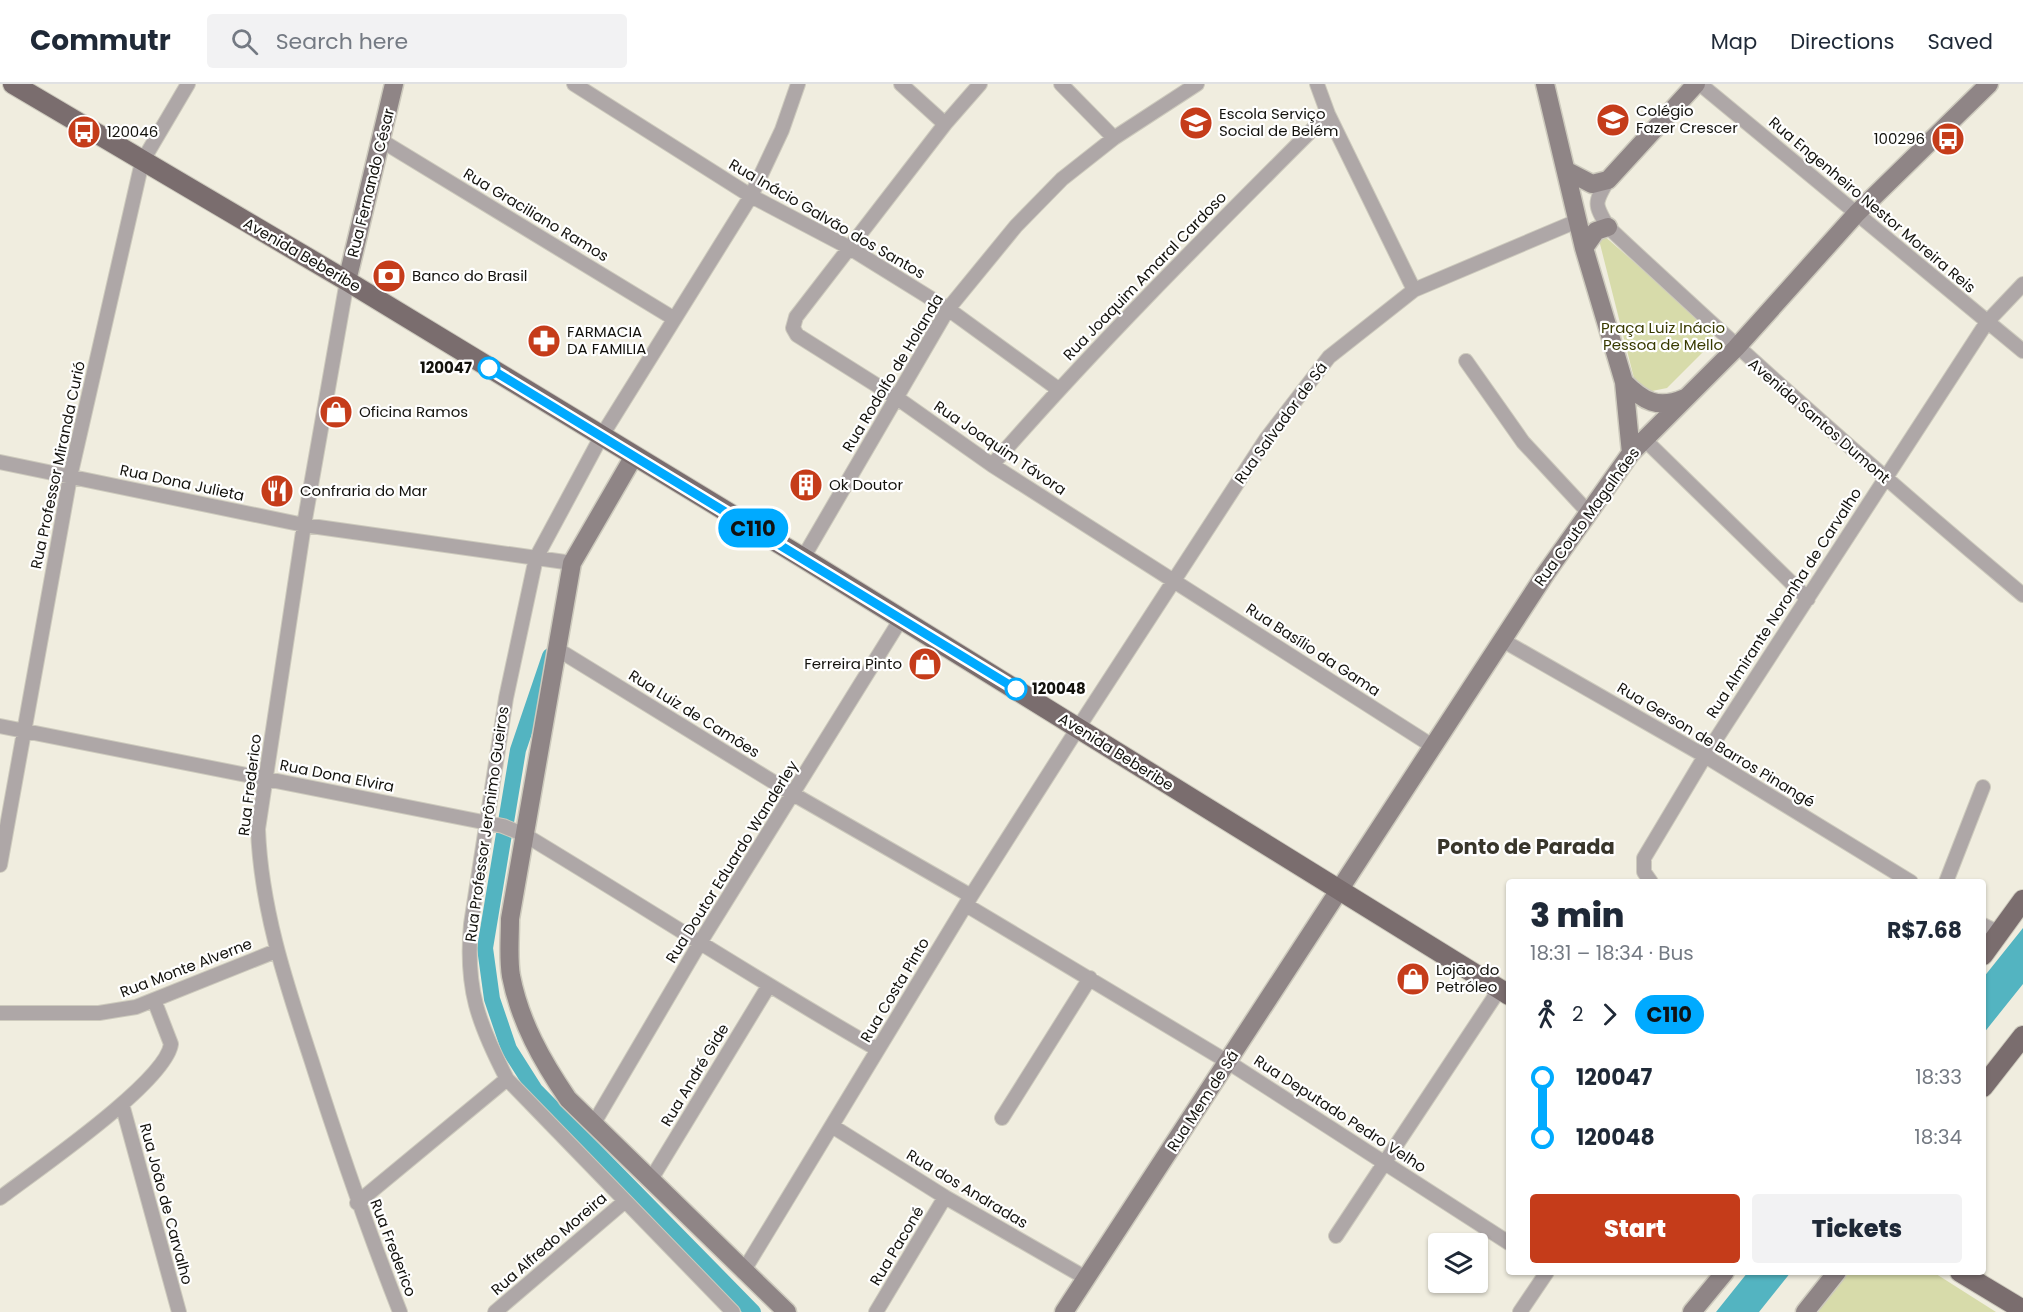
<!DOCTYPE html>
<meta charset="utf-8">
<style>
:root{--surface:#fff;--page:#f2f2f3;--text:#1f2937;--muted:#747a83;--line:#e0e1e3;--accent:#c53c1a}
body{margin:0;font-family:Poppins,sans-serif;background:var(--page);color:var(--text);height:100vh;display:flex;flex-direction:column;font-size:22px;white-space:nowrap}
*{box-sizing:border-box;margin:0}
p{font-size:20px;color:var(--muted)}
.icon{flex:none;width:33px;height:33px;fill:none;stroke:currentColor;stroke-width:2;stroke-linecap:round;stroke-linejoin:round}
.map{position:relative;flex:1;overflow:hidden}
.drawer{position:absolute;left:1506px;top:795px;width:480px;height:396px;display:flex;flex-direction:column;background:var(--surface);border-radius:6px;box-shadow:0 2px 4px #0004}
.drawer>*{flex:none}
.badge{padding:0 12px;border-radius:20px;font-size:21px;line-height:39px}
.tools{position:absolute;left:1428px;top:1149px;display:grid;gap:12px}
.tools a{display:grid;place-items:center;width:60px;height:60px;border-radius:6px;background:var(--surface);box-shadow:0 2px 4px #0004;font-size:30px}
.map>.badge{position:absolute;translate:-50% -50%;box-shadow:0 0 0 3px #fff}
.legs{display:flex;align-items:center;gap:9px;height:66px;padding:0 24px;font-size:20px}
.legs p{margin-inline-start:auto}
.summary{display:flex;align-items:center;justify-content:space-between;height:102px;padding:0 24px}
h1{font-size:33px;font-weight:800;line-height:45px}
.action{display:flex;gap:12px;margin-top:auto;padding:12px 24px}
.action a{flex:1;height:69px;border-radius:6px;background:var(--accent);color:#fff;font-size:24px;font-weight:800;line-height:69px;text-align:center}
.action a+a{background:var(--page);color:var(--text)}
ul{padding:0 24px;list-style:none}
li{display:flex;align-items:center;gap:21px;height:60px;font-size:22px}
li i{display:grid;place-items:center;width:9px;height:100%;margin:0 8px;background:currentColor}
li i::after{content:'';width:15px;height:15px;margin:-8px;border:4px solid;border-radius:50%;background:var(--surface)}
li p{margin-inline-start:auto}
li:first-child i{background:linear-gradient(#0000 50%,currentColor 0)}
li:last-child i{background:linear-gradient(currentColor 50%,#0000 0)}
header{display:flex;align-items:center;gap:36px;box-sizing:border-box;height:84px;padding:0 30px;background:var(--surface);border-bottom:2px solid var(--line)}
header strong{font-size:28px}
nav{display:flex;gap:33px;margin-inline-start:auto;font-size:21px}
.search{width:420px;height:54px;background:var(--page);display:flex;align-items:center;gap:15px;box-sizing:border-box;padding:0 21px;border-radius:6px;color:var(--muted);font-size:22px}
.map>svg:first-child{display:block}
.green{fill:#d7dbaa}
.water{fill:#53b4c1}
.lines{fill:none;stroke-linecap:round;stroke-linejoin:round}
.canal{stroke:#53b4c1;stroke-width:16}
.street-casing{stroke:#cdcabd;stroke-width:16}
.secondary-casing{stroke:#cdcabd;stroke-width:21}
.primary-casing{stroke:#cdcabd;stroke-width:22}
.street{stroke:#aea7a7;stroke-width:14}
.secondary{stroke:#8f8586;stroke-width:18}
.primary{stroke:#7a6d6e;stroke-width:20}
.line-1-casing{stroke:#fff;stroke-width:14}
.line-1{stroke:#0af;stroke-width:9}
.stop-1-dot{fill:#fff;stroke:#0af;stroke-width:3}
.labels{text-anchor:middle;stroke-width:4.5;stroke-linejoin:round;paint-order:stroke}
.poi-label{font-size:15px;fill:#13120d;stroke:#fff;text-anchor:start}
.street-label{font-size:15px;fill:#13120d;stroke:#fff}
.park-label{font-size:15px;fill:#383a00;stroke:#fff}
.stop-label{font-size:15px;font-weight:bold;fill:#13120d;stroke:#fff;text-anchor:end}
.district-label{font-size:21px;font-weight:bold;fill:#39362b;stroke:#fff}
</style>
<header>
<strong>Commutr</strong>
<div class="search"><svg class="icon" aria-label="search" viewBox="0 0 24 24"><circle cx="10" cy="10" r="6"/><path d="M15 15l6 6"/></svg>Search here</div>
<nav><a>Map</a><a>Directions</a><a>Saved</a></nav>
</header>
<div class="map">
<svg width="2023" height="1228" viewBox="0 0 2023 1228">
<rect width="100%" height="100%" fill="#f0eddf"/>
<path class="green" d="M1602,150l111,97v7l-4,8 -42,42 -20,4 -12,-10 -37,-146z
M1849,1188h84l63,40h-180z"/>
<path class="water" d="M2023,844v56l-40,50v-56z
M1748,1188h43l-32,40h-43z"/>
<g class="lines">
<path class="canal" d="M550,572l-32,94 -33,198 7,51 17,50 26,41 218,222"/>
<defs>
<path id="street" d="M574,0l177,112 97,51 100,62 110,80
M901,0l44,40
M980,0l-35,40 -149,193 -3,11 4,7 100,63 95,67 442,282
M1061,0l53,54
M1317,0l11,30 86,176
M1700,0l323,267
M382,57l291,177
M1608,96c-14,23 -14,24 0,47 135,127 273,249 415,368
M347,197l-43,244 -46,304c3,80 28,154 53,230 27,85 56,169 89,253
M1466,277l57,81 65,70
M1645,356l163,159
M0,378l304,63 268,38
M992,381c106,-122 221,-236 336,-351
M803,474l145,-249 68,-83 46,-47 52,-41 83,-54
M1502,556l203,116 206,126
M557,565l236,145 178,102
M0,642l503,100 22,9c118,71 233,146 352,214
M0,781l70,-388 72,-315 46,-78
M1651,798l-7,-10v-14l61,-102 282,-434 36,-38
M1946,798l37,-95
M966,821l262,157 281,181
M1983,841l17,8
M0,929h99l37,-6 140,-56
M122,1020l57,208
M1002,1034l88,-140
M594,1039l107,-182 200,-322
M832,1042l113,71 141,81
M650,1097l118,-194
M0,1114c34,-26 166,-116 171,-154l-17,-44
M357,1119l150,-124
M1336,1152l163,-246
M743,1188l228,-376 107,-168 188,-289 63,-82 85,-67 163,-69
M495,1228l129,-110
M733,1228l-226,-233c-29,-56 -42,-91 -36,-155l35,-226 30,-140 65,-121 150,-241 31,-66 16,-46
M876,1228l69,-115
M1520,1228l27,-40"/>
<path id="secondary" d="M1545,0l39,164 40,134 7,71
M1567,87l25,13 16,-4 88,-96
M1584,164l12,-17 12,-4
M347,197l47,-197
M1624,298c19,19 34,28 61,16
M634,372l-62,107 -62,356c0,19 -2,39 1,57 9,46 31,85 57,123l219,213
M1064,1228l482,-739 85,-120 105,-105 121,-135 132,-129
M1692,1228l33,-40
M1805,1228l32,-40"/>
<path id="primary" d="M13,0l334,197 456,277 706,437
M1983,871l40,-55
M1983,1003l40,-51
M1960,1188l63,38"/>
</defs>
<use href="#street" class="street-casing"/>
<use href="#secondary" class="secondary-casing"/>
<use href="#primary" class="primary-casing"/>
<use href="#street" class="street"/>
<use href="#secondary" class="secondary"/>
<use href="#primary" class="primary"/>
</g>
<g class="lines">
<defs>
<path id="line-1" d="M489,284l527,321"/>
</defs>
<use href="#line-1" class="line-1-casing"/>
<use href="#line-1" class="line-1"/>
</g>
<defs>
<symbol id="school-disc" viewBox="-11 -11 22 22"><circle r="9.5" fill="#c53c1a" stroke="#fff"/><path d="M0-5L7-2L0 1L-7-2ZM-4 1L0 2.5L4 1V4Q0 6-4 4Z" fill="#fff"/></symbol>
<symbol id="bus-disc" viewBox="-11 -11 22 22"><circle r="9.5" fill="#c53c1a" stroke="#fff"/><path d="M-5-6H5V4H4V6H2V4H-2V6H-4V4H-5ZM-3.5-4V0h7V-4ZM-3.5 1.2v1.5H-2V1.2ZM2 1.2v1.5H3.5V1.2Z" fill="#fff"/></symbol>
<symbol id="bank-disc" viewBox="-11 -11 22 22"><circle r="9.5" fill="#c53c1a" stroke="#fff"/><path d="M-6-4H6V4H-6ZM0-2.3a2.3 2.3 0 1 0 0 4.6a2.3 2.3 0 1 0 0-4.6Z" fill="#fff"/></symbol>
<symbol id="pharmacy-disc" viewBox="-11 -11 22 22"><circle r="9.5" fill="#c53c1a" stroke="#fff"/><path d="M-2-6h4v4h4v4h-4v4h-4v-4h-4v-4h4Z" fill="#fff"/></symbol>
<symbol id="shop-disc" viewBox="-11 -11 22 22"><circle r="9.5" fill="#c53c1a" stroke="#fff"/><path d="M-5-2.5h2.3a2.7 3.5 0 0 1 5.4 0H5L5.5 6h-11ZM-1.5-2.5h3a1.5 2.3 0 0 0-3 0Z" fill="#fff"/></symbol>
<symbol id="building-disc" viewBox="-11 -11 22 22"><circle r="9.5" fill="#c53c1a" stroke="#fff"/><path d="M-4-6H4V6H1V3H-1V6H-4ZM-2.5-4.3h1.7v1.8h-1.7ZM.8-4.3h1.7v1.8H.8ZM-2.5-1h1.7V.8h-1.7ZM.8-1h1.7V.8H.8Z" fill="#fff"/></symbol>
<symbol id="restaurant-disc" viewBox="-11 -11 22 22"><circle r="9.5" fill="#c53c1a" stroke="#fff"/><path d="M-5-6h1v4h1v-4h1v4h1v-4h1v5L-1.5 .5V6h-2V.5L-5-1ZM5-6V6H3V1.5H1.5Q1.5-4 5-6Z" fill="#fff"/></symbol>
</defs>
<g fill-rule="evenodd">
<use href="#school-disc" x="1594" y="17" width="38" height="38"/>
<use href="#school-disc" x="1177" y="20" width="38" height="38"/>
<use href="#bus-disc" x="65" y="29" width="38" height="38"/>
<use href="#bus-disc" x="1929" y="36" width="38" height="38"/>
<use href="#bank-disc" x="370" y="173" width="38" height="38"/>
<use href="#pharmacy-disc" x="525" y="238" width="38" height="38"/>
<use href="#shop-disc" x="317" y="309" width="38" height="38"/>
<use href="#building-disc" x="787" y="382" width="38" height="38"/>
<use href="#restaurant-disc" x="258" y="388" width="38" height="38"/>
<use href="#shop-disc" x="906" y="561" width="38" height="38"/>
<use href="#shop-disc" x="1394" y="876" width="38" height="38"/>
</g>
<g class="stop-1-dot">
<circle cx="489" cy="284" r="10"/>
<circle cx="1016" cy="605" r="10"/>
</g>
<g class="labels">
<g class="poi-label">
<text x="1636" y="32">Colégio<tspan x="1636" dy="17">Fazer Crescer</tspan></text>
<text x="1219" y="35">Escola Serviço<tspan x="1219" dy="17">Social de Belém</tspan></text>
<text x="107" y="53">120046</text>
<text x="1925" y="60" text-anchor="end">100296</text>
<text x="412" y="197">Banco do Brasil</text>
<text x="567" y="253">FARMACIA<tspan x="567" dy="17">DA FAMILIA</tspan></text>
<text x="359" y="333">Oficina Ramos</text>
<text x="829" y="406">Ok Doutor</text>
<text x="300" y="412">Confraria do Mar</text>
<text x="902" y="585" text-anchor="end">Ferreira Pinto</text>
<text x="1436" y="891">Lojão do<tspan x="1436" dy="17">Petróleo</tspan></text>
</g>
<g class="street-label">
<text transform="translate(371 99) rotate(-76)" y="5">Rua Fernando César</text>
<text transform="translate(1872 121) rotate(40)" y="5">Rua Engenheiro Nestor Moreira Reis</text>
<text transform="translate(536 131) rotate(31)" y="5">Rua Graciliano Ramos</text>
<text transform="translate(827 135) rotate(30)" y="5">Rua Inácio Galvão dos Santos</text>
<text transform="translate(302 171) rotate(30)" y="5">Avenida Beberibe</text>
<text transform="translate(1145 192) rotate(-46)" y="5">Rua Joaquim Amaral Cardoso</text>
<text transform="translate(893 289) rotate(-59)" y="5">Rua Rodolfo de Holanda</text>
<text transform="translate(1819 337) rotate(41)" y="5">Avenida Santos Dumont</text>
<text transform="translate(1281 339) rotate(-54)" y="5">Rua Salvador de Sá</text>
<text transform="translate(1000 364) rotate(34)" y="5">Rua Joaquim Távora</text>
<text transform="translate(58 381) rotate(-78)" y="5">Rua Professor Miranda Curió</text>
<text transform="translate(182 399) rotate(12)" y="5">Rua Dona Julieta</text>
<text transform="translate(1587 433) rotate(-54)" y="5">Rua Couto Magalhães</text>
<text transform="translate(1784 519) rotate(-57)" y="5">Rua Almirante Noronha de Carvalho</text>
<text transform="translate(1313 566) rotate(33)" y="5">Rua Basílio da Gama</text>
<text transform="translate(694 630) rotate(32)" y="5">Rua Luiz de Camões</text>
<text transform="translate(1716 661) rotate(31)" y="5">Rua Gerson de Barros Pinangé</text>
<text transform="translate(1116 668) rotate(32)" y="5">Avenida Beberibe</text>
<text transform="translate(337 692) rotate(11)" y="5">Rua Dona Elvira</text>
<text transform="translate(250 701) rotate(-83)" y="5">Rua Frederico</text>
<text transform="translate(487 740) rotate(-82)" y="5">Rua Professor Jerônimo Gueiros</text>
<text transform="translate(732 778) rotate(-58)" y="5">Rua Doutor Eduardo Wanderley</text>
<text transform="translate(186 884) rotate(-21)" y="5">Rua Monte Alverne</text>
<text transform="translate(895 906) rotate(-59)" y="5">Rua Costa Pinto</text>
<text transform="translate(695 991) rotate(-59)" y="5">Rua André Gide</text>
<text transform="translate(1203 1017) rotate(-57)" y="5">Rua Mem de Sá</text>
<text transform="translate(1340 1030) rotate(33)" y="5">Rua Deputado Pedro Velho</text>
<text transform="translate(967 1105) rotate(31)" y="5">Rua dos Andradas</text>
<text transform="translate(166 1120) rotate(75)" y="5">Rua João de Carvalho</text>
<text transform="translate(549 1160) rotate(-41)" y="5">Rua Alfredo Moreira</text>
<text transform="translate(897 1162) rotate(-59)" y="5">Rua Paconé</text>
<text transform="translate(393 1164) rotate(69)" y="5">Rua Frederico</text>
</g>
<g class="park-label">
<text x="1663" y="249">Praça Luiz Inácio<tspan x="1663" dy="17">Pessoa de Mello</tspan></text>
</g>
<g class="stop-label">
<text x="472" y="289">120047</text>
<text x="1032" y="610" text-anchor="start">120048</text>
</g>
<g class="district-label">
<text x="1526" y="770">Ponto de Parada</text>
</g>
</g>
</svg>
<div class="tools">
<a><svg class="icon" aria-label="layers" viewBox="0 0 24 24"><path d="M12 4l9 5-9 5-9-5zM3 14l9 5 9-5"/></svg></a>
</div>
<b class="badge" style="left:753px;top:444px;background:#0af;color:#111">C110</b>
<section class="drawer">
<div class="summary"><div><h1>3 min</h1><p>18:31 – 18:34 · Bus</p></div><b>R$7.68</b></div>
<div class="legs"><svg class="icon" aria-label="walk" viewBox="0 0 24 24"><circle cx="13" cy="4" r="2"/><path d="M13 8l-2 6 4 7M11 14l-3 7M7 12l3-4h3l4 4"/></svg>2<svg class="icon" aria-label="forward" viewBox="0 0 24 24"><path d="M9 5l7 7-7 7"/></svg><b class="badge" style="background:#0af;color:#111">C110</b></div>
<ul>
<li><i style="color:#0af"></i><b>120047</b><p>18:33</p></li>
<li><i style="color:#0af"></i><b>120048</b><p>18:34</p></li>
</ul>
<div class="action"><a>Start</a><a>Tickets</a></div>
</section>
</div>
